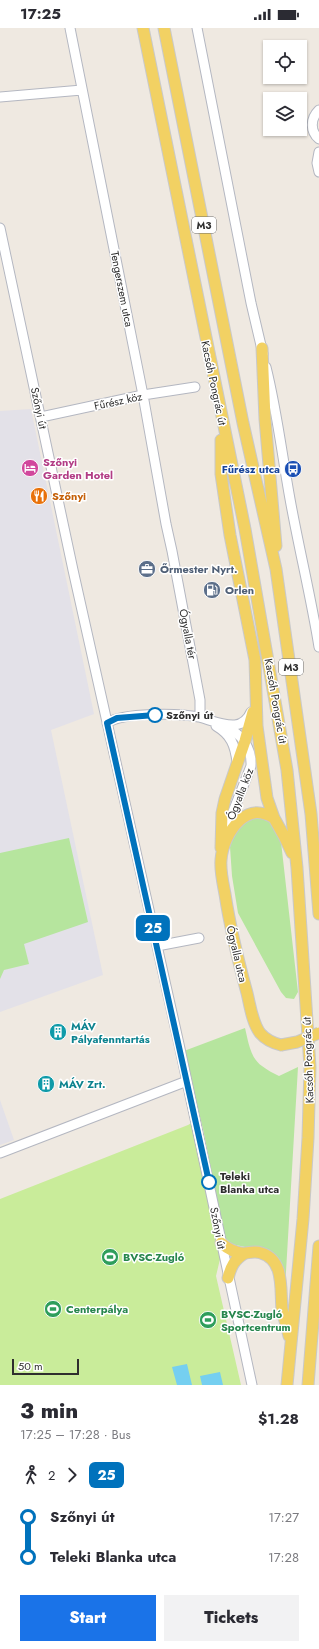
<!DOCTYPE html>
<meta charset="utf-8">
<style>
:root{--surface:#fff;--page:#f2f2f3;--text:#2b2b33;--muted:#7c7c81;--accent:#1a73e8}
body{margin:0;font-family:Jost,sans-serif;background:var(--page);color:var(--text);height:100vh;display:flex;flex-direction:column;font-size:15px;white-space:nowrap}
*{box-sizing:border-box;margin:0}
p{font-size:13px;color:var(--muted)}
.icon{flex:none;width:22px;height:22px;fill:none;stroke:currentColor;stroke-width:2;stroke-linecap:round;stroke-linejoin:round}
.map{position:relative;height:1357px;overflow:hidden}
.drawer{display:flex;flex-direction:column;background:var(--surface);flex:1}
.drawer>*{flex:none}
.badge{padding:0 8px;border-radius:6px;font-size:14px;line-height:26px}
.controls{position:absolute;left:263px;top:12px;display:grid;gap:8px}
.controls a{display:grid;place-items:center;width:44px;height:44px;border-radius:0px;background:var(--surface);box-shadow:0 1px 3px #0004;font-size:20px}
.scale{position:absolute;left:12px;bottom:10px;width:67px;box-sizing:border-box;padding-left:4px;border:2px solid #2e2e2e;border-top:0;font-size:11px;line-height:14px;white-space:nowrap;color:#2e2e2e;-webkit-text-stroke:3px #fff;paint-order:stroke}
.map>.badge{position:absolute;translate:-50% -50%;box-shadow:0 0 0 2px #fff}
.legs{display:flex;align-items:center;gap:6px;height:44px;padding:0 20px;font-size:13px}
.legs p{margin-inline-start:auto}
.summary{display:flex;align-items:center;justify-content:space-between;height:68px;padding:0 20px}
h1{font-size:22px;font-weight:800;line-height:30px}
.cta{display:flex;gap:8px;margin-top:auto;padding:8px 20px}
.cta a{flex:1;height:46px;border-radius:0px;background:var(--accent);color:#fff;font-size:16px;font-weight:800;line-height:46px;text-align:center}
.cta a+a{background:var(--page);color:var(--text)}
ul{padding:0 20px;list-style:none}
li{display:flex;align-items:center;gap:14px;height:40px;font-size:15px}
li i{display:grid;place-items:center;width:6px;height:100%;margin:0 5px;background:currentColor}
li i::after{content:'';width:10px;height:10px;margin:-5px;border:3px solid;border-radius:50%;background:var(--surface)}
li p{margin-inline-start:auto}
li:first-child i{background:linear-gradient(#0000 50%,currentColor 0)}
li:last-child i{background:linear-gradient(currentColor 50%,#0000 0)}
.status{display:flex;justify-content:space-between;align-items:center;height:28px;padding:0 20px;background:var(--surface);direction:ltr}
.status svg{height:11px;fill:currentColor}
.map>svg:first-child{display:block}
.industrial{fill:#e3e1e8}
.green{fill:#b6e59e}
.pitch{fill:#c9ec9a}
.water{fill:#75cff0}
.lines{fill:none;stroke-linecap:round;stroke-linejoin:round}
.minor-casing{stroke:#b4b7c1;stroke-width:11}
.major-casing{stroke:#c9c9c9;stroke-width:13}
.minor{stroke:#fff;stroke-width:9}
.major{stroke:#f2d163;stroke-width:11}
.major-bridge-casing{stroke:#c9c9c9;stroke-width:13;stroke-linecap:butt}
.major-bridge{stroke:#f2d163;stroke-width:11}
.line-1-casing{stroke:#fff;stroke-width:9}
.line-1{stroke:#0072bc;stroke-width:6}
.stop-1-dot{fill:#fff;stroke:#0072bc;stroke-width:2}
.labels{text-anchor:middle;stroke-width:3;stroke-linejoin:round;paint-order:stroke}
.shield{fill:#fff;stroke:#6d6d6d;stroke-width:1}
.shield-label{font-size:10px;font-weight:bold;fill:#2e2e2e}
.street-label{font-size:11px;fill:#2e2e2e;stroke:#fff}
.hotel-label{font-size:11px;font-weight:bold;fill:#b23c85;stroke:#fff;text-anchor:start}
.transit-label{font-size:11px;font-weight:bold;fill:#164399;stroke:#fff;text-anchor:end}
.food-label{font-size:11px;font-weight:bold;fill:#c56008;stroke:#fff;text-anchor:start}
.service-label{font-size:11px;font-weight:bold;fill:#4e5e75;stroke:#fff;text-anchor:start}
.stop-label{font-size:11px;font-weight:bold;fill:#2e2e2e;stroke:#fff;text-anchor:start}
.culture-label{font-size:11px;font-weight:bold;fill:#0d838f;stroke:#fff;text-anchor:start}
.leisure-label{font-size:11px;font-weight:bold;fill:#27864d;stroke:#fff;text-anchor:start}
</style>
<div class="status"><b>17:25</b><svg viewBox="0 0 49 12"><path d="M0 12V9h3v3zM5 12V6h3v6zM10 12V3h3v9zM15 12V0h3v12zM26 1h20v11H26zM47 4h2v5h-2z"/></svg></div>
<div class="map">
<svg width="319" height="1357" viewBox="0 0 319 1357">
<rect width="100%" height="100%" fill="#efe9e1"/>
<path class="industrial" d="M31,381l63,305 -43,16 52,245 -103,37v-601z
M0,1072l14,40 -14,5z"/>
<path class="green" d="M252,788l14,1 14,16 18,159 -4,7 -8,-1 -5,-6 -43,-79 -6,-37 -2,-29 5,-16z
M69,810l19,84 -64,22 5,20 -25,6 -4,9v-126z
M245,1000c3,12 5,30 17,38 5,4 11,7 17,10l19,-9 -13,222 -3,-22 -32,-19 -19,-4 -6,-6 -22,-109 -19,-78z"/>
<path class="pitch" d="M200,1090l25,120 -9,38 25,109h-241v-186l188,-74z"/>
<path class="water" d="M187,1336l5,21h-15l-5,-18z
M220,1344l3,13h-21l-2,-9z"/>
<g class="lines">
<defs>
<path id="minor" d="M70,0l73,367 23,129 6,27 28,149v17
M197,0l54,275 12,51
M0,69l82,-7
M319,82c-9,9 -9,21 0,29
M319,124l-2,11 2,9
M0,200l73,342 106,474 73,341
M266,339c11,44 16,88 24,132 9,50 21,98 29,148
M41,389l102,-22 52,-8
M107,695c17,-11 72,-10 92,-6 11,3 24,9 36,8 8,-1 13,-6 16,-13
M216,698c15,9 19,19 21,36
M225,810l4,-16 22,-56c1,-20 -10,-31 -26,-41
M157,918l42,-8
M0,1125l187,-72"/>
<path id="major" d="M143,0l102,501 42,241 10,98 13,199 -2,71 -5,81 -16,166
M164,0l79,395 33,146 35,245 8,100
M262,320l3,71 11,127
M221,412v34l9,61 25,125 2,66 10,72 7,20 10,18 8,17
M274,790c-12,-7 -23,-8 -34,2 -11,10 -18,26 -19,40 -1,11 2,23 4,34 5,33 13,66 22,99 3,12 5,29 13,40 6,7 13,10 21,12
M221,820l1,-35 3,-14 20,-58 8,-29
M221,1215c7,6 16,11 25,10 6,-1 10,-2 15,0 24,7 19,37 21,56 2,9 5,18 7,27
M228,1250c3,-12 6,-18 17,-25
M308,1357l11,-139"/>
</defs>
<use href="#minor" class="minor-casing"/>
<use href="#major" class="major-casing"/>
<use href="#minor" class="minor"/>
<use href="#major" class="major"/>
<defs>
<path id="major-bridge" d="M281,1017l16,-3 22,-9"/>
</defs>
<use href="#major-bridge" class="major-bridge-casing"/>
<use href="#major-bridge" class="major-bridge"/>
</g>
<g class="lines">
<defs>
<path id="line-1" d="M155,687l-38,3 -10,5 102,459"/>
</defs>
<use href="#line-1" class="line-1-casing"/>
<use href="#line-1" class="line-1"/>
</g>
<defs>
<symbol id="hotel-disc" viewBox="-11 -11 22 22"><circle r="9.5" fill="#d1479c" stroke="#fff"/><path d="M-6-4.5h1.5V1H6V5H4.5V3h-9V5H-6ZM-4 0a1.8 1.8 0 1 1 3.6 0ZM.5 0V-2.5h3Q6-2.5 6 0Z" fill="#fff"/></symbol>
<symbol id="bus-disc" viewBox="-11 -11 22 22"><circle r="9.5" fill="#1a4fb4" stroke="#fff"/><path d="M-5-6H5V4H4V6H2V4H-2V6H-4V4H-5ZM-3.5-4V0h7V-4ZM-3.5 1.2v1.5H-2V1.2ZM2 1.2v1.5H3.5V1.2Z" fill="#fff"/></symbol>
<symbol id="restaurant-disc" viewBox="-11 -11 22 22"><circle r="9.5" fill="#e8710a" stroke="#fff"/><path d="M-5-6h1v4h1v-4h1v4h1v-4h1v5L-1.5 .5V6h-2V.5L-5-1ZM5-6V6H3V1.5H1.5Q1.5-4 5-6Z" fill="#fff"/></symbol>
<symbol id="office-disc" viewBox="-11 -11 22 22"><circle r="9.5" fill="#5c6f8a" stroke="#fff"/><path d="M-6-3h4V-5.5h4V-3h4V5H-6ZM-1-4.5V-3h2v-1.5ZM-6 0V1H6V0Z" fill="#fff"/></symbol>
<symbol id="fuel-disc" viewBox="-11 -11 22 22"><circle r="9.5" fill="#5c6f8a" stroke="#fff"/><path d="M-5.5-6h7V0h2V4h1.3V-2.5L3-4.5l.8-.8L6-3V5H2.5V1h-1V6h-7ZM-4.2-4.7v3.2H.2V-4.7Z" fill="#fff"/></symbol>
<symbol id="building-disc" viewBox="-11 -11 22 22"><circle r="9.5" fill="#0f9aa8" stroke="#fff"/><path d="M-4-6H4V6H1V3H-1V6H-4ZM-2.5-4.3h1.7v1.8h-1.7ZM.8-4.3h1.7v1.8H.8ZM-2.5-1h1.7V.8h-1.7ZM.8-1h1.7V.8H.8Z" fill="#fff"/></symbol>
<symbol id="stadium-disc" viewBox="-11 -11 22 22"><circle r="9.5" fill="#2e9e5b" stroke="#fff"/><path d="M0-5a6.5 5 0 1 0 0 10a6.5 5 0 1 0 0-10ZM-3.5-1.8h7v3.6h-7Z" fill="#fff"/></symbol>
</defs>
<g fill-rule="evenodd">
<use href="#hotel-disc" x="20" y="430" width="20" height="20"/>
<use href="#bus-disc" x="283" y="431" width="20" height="20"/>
<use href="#restaurant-disc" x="29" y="458" width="20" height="20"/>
<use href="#office-disc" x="137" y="531" width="20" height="20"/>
<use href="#fuel-disc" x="202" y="552" width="20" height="20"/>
<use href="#building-disc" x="48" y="994" width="20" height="20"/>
<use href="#building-disc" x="36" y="1046" width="20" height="20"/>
<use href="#stadium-disc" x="100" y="1219" width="20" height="20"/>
<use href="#stadium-disc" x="43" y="1271" width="20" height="20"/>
<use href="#stadium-disc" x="198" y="1282" width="20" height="20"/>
</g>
<g class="stop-1-dot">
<circle cx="155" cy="687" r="7"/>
<circle cx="209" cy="1154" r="7"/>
</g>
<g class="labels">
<g class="shield">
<rect x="192" y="189" width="24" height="16" rx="3"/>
<rect x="279" y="631" width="24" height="16" rx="3"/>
</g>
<g class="shield-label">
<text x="204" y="201">M3</text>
<text x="291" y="643">M3</text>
</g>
<g class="street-label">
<text transform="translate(122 261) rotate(79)" y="4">Tengerszem utca</text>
<text transform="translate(214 355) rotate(78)" y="4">Kacsóh Pongrác út</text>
<text transform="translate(118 373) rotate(-12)" y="4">Fűrész köz</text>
<text transform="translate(39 380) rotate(78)" y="4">Szőnyi út</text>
<text transform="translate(188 606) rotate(79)" y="4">Ógyalla tér</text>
<text transform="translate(276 673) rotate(80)" y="4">Kacsóh Pongrác út</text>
<text transform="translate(240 766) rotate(-69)" y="4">Ógyalla köz</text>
<text transform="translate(237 926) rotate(77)" y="4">Ógyalla utca</text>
<text transform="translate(308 1032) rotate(-92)" y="4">Kacsóh Pongrác út</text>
<text transform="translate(218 1200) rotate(79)" y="4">Szőnyi út</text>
</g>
<g class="hotel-label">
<text x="43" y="438">Szőnyi<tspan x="43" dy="13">Garden Hotel</tspan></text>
</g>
<g class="transit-label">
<text x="280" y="445">Fűrész utca</text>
</g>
<g class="food-label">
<text x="52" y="472">Szőnyi</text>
</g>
<g class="service-label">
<text x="160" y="545">Őrmester Nyrt.</text>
<text x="225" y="566">Orlen</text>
</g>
<g class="stop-label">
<text x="166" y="691">Szőnyi út</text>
<text x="220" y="1152">Teleki<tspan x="220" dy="13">Blanka utca</tspan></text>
</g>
<g class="culture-label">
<text x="71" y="1002">MÁV<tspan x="71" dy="13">Pályafenntartás</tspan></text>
<text x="59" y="1060">MÁV Zrt.</text>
</g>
<g class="leisure-label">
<text x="123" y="1233">BVSC-Zugló</text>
<text x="66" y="1285">Centerpálya</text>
<text x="221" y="1290">BVSC-Zugló<tspan x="221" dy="13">Sportcentrum</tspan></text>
</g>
</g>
</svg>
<div class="controls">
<a><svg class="icon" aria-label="locate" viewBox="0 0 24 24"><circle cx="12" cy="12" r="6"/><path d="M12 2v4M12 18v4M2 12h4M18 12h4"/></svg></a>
<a><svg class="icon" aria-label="layers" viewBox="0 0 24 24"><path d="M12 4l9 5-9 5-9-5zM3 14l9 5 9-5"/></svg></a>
</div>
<div class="scale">50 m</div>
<b class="badge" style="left:153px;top:900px;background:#0072bc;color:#fff">25</b>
</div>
<section class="drawer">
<div class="summary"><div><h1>3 min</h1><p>17:25 – 17:28 · Bus</p></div><b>$1.28</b></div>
<div class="legs"><svg class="icon" aria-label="walk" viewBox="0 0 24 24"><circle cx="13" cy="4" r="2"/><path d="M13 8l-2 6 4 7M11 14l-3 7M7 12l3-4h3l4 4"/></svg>2<svg class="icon" aria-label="forward" viewBox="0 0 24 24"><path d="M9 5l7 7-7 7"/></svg><b class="badge" style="background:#0072bc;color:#fff">25</b></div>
<ul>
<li><i style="color:#0072bc"></i><b>Szőnyi út</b><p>17:27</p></li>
<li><i style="color:#0072bc"></i><b>Teleki Blanka utca</b><p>17:28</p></li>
</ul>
<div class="cta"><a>Start</a><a>Tickets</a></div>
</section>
